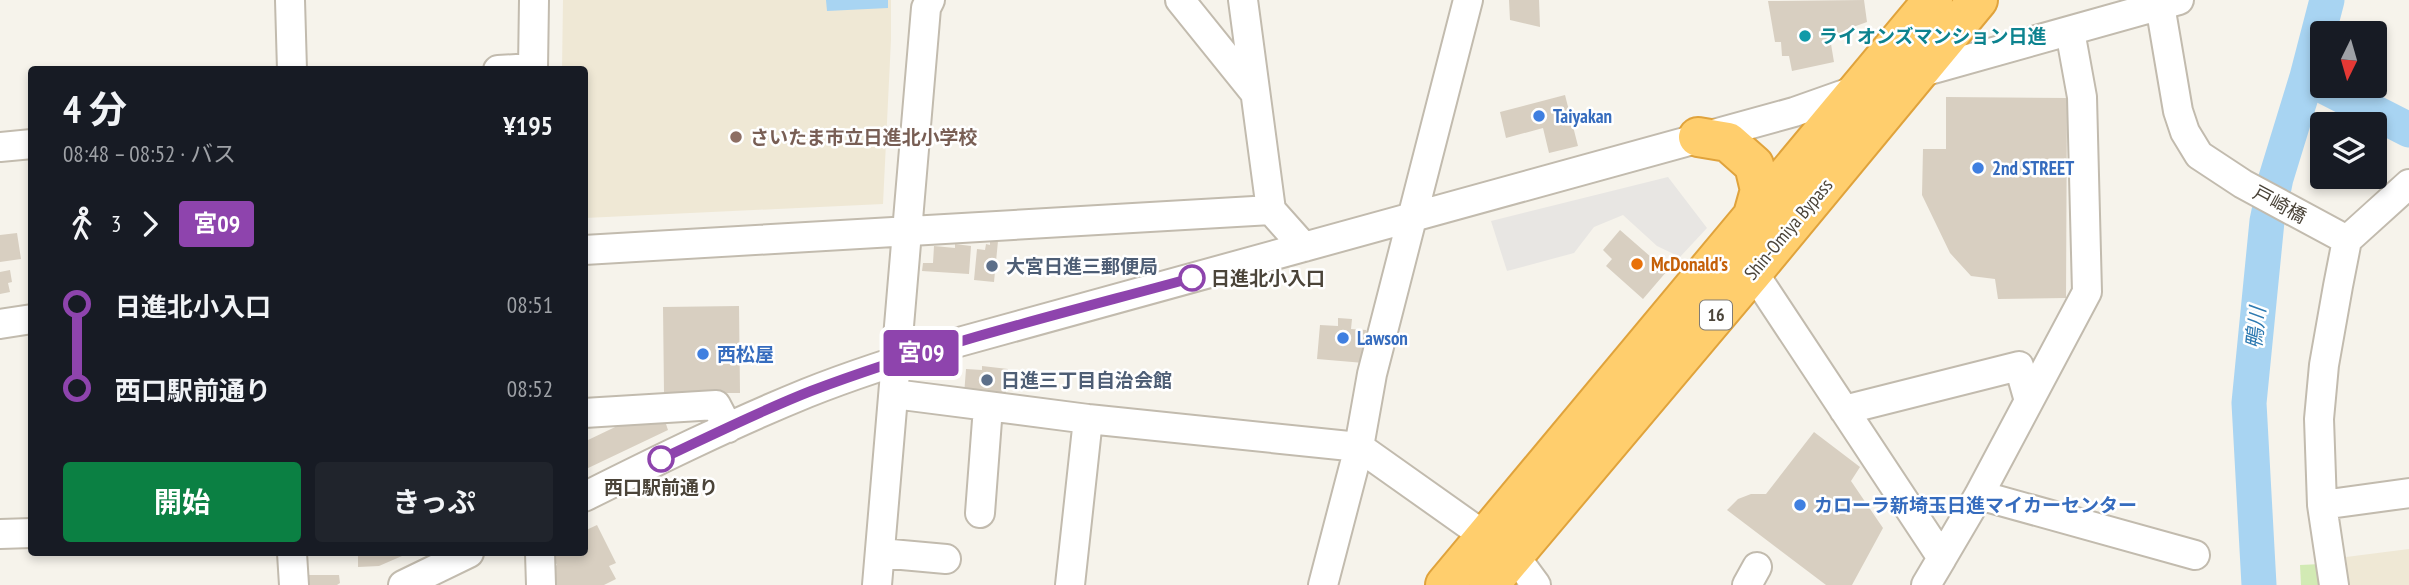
<!DOCTYPE html>
<html lang="ja">
<meta charset="utf-8">
<style>
:root{--surface:#171b24;--page:#20242c;--text:#f1f3f6;--muted:#9ea1a6;--accent:#0b8043}
body{margin:0;font-family:"PT Sans Narrow","Noto Sans JP",sans-serif;background:var(--page);color:var(--text);height:100vh;display:flex;flex-direction:column;font-size:26px;white-space:nowrap}
*{box-sizing:border-box;margin:0}
p{font-size:23px;color:var(--muted)}
.icon{flex:none;width:38px;height:38px;fill:none;stroke:currentColor;stroke-width:2;stroke-linecap:round;stroke-linejoin:round}
.map{position:relative;flex:1;overflow:hidden}
.drawer{position:absolute;left:28px;top:66px;width:560px;height:490px;display:flex;flex-direction:column;background:var(--surface);border-radius:7px;box-shadow:0 4px 10px #0003}
.drawer>*{flex:none}
.badge{padding:0 14px;border-radius:5px;font-size:24px;line-height:46px}
.needle{width:46px;rotate:185deg}
.tools{position:absolute;left:2310px;top:21px;display:grid;gap:14px}
.tools a{display:grid;place-items:center;width:77px;height:77px;border-radius:7px;background:var(--surface);box-shadow:0 4px 10px #0003;font-size:35px}
.map>.badge{position:absolute;translate:-50% -50%;box-shadow:0 0 0 4px #fff}
.legs{display:flex;align-items:center;gap:10px;height:77px;padding:0 35px;font-size:23px}
.legs p{margin-inline-start:auto}
.head{display:flex;align-items:center;justify-content:space-between;height:119px;padding:0 35px}
h1{font-size:38px;font-weight:700;line-height:52px}
.primary-button{display:flex;gap:14px;margin-top:auto;padding:14px 35px}
.primary-button a{flex:1;height:80px;border-radius:7px;background:var(--accent);color:#fff;font-size:28px;font-weight:700;line-height:80px;text-align:center}
.primary-button a+a{background:var(--page);color:var(--text)}
ul{padding:0 35px;list-style:none}
li{display:flex;align-items:center;gap:24px;height:84px;font-size:26px}
li i{display:grid;place-items:center;width:10px;height:100%;margin:0 9px;background:currentColor}
li i::after{content:'';width:18px;height:18px;margin:-9px;border:5px solid;border-radius:50%;background:var(--surface)}
li p{margin-inline-start:auto}
li:first-child i{background:linear-gradient(#0000 50%,currentColor 0)}
li:last-child i{background:linear-gradient(currentColor 50%,#0000 0)}
.map>svg:first-child{display:block}
.education{fill:#efe8d5}
.green{fill:#d2eab4}
.parking{fill:#e8e6e3}
.water{fill:#a8d4f2}
.lines{fill:none;stroke-linecap:round;stroke-linejoin:round}
.river{stroke:#a8d4f2;stroke-width:35}
.building{fill:#d8cfc1}
.minor-casing{stroke:#c2bbae;stroke-width:32}
.highway-casing{stroke:#e0a33c;stroke-width:42}
.minor{stroke:#fff;stroke-width:28}
.highway{stroke:#ffce6d;stroke-width:38}
.line-1-casing{stroke:#fff;stroke-width:16}
.line-1{stroke:#8e44ad;stroke-width:10}
.culture-dot{fill:#0f9aa8;stroke:#fff;stroke-width:2.5}
.shop-dot{fill:#3f7fe0;stroke:#fff;stroke-width:2.5}
.education-dot{fill:#8d6e63;stroke:#fff;stroke-width:2.5}
.food-dot{fill:#e8710a;stroke:#fff;stroke-width:2.5}
.service-dot{fill:#5c6f8a;stroke:#fff;stroke-width:2.5}
.stop-1-dot{fill:#fff;stroke:#8e44ad;stroke-width:3.5}
.labels{text-anchor:middle;stroke-width:5;stroke-linejoin:round;paint-order:stroke}
.shield{fill:#fff;stroke:#817c74;stroke-width:2}
.shield-label{font-size:18px;font-weight:bold;fill:#4b4439}
.culture-label{font-size:19px;font-weight:bold;fill:#0d838f;stroke:#fff;text-anchor:start}
.shop-label{font-size:19px;font-weight:bold;fill:#366cbe;stroke:#fff;text-anchor:start}
.education-label{font-size:19px;font-weight:bold;fill:#785e54;stroke:#fff;text-anchor:start}
.street-label{font-size:19px;fill:#4b4439;stroke:#fff}
.food-label{font-size:19px;font-weight:bold;fill:#c56008;stroke:#fff;text-anchor:start}
.service-label{font-size:19px;font-weight:bold;fill:#4e5e75;stroke:#fff;text-anchor:start}
.stop-label{font-size:19px;font-weight:bold;fill:#4b4439;stroke:#fff;text-anchor:start}
.water-label{font-size:21px;font-style:italic;fill:#2e7ab1;stroke:#fff}
</style>
<div class="map">
<svg width="2409" height="585" viewBox="0 0 2409 585">
<rect width="100%" height="100%" fill="#f6f3eb"/>
<path class="education" d="M563,0h328v40l-8,164 -298,14 -1,-148h-22z
M2409,549v36h-61l-2,-28z"/>
<path class="green" d="M2321,564l3,21h-23l-1,-20z"/>
<path class="parking" d="M1668,177l39,51 -27,29 -23,-11 -34,-31 -29,12 -20,26 -67,18 -16,-50z"/>
<path class="water" d="M826,0h62v8l-61,3z"/>
<g class="lines">
<path class="river" d="M2323,86l86,44
M2259,585l-10,-182 18,-182 9,-43 31,-101 20,-77"/>
</g>
<path class="building" d="M1509,0h30l1,27 -30,-7z
M1864,0l3,22 -22,8 -1,5 -14,3 4,24 -42,9 -3,-15h-7l-1,-14h-6l-7,-41z
M1565,95l13,51 -29,7 -6,-25 -37,10 -6,-26z
M1946,97l121,1 -1,200 -68,1 -3,-20 -24,-3 -21,-23 -28,-58 1,-46h23z
M1620,230l47,41 -24,28 -37,-33 6,-7 -9,-9z
M17,233l4,26 -21,3v-27z
M990,241h8l-4,41 -20,-2 3,-31 8,1 1,-6 4,1z
M955,244l16,2 -2,28 -47,-3 1,-8h10l1,-17 21,2z
M10,270l2,12 -4,1 2,9 -10,2v-22z
M739,306l1,87h-76l-1,-86z
M1338,318l14,1 -1,10 15,1 -2,33 -47,-4 3,-34 18,1z
M982,366l26,3 -3,31 -41,-5 2,-26 16,1z
M634,418h30l4,12 -84,40v-34l2,-1 2,5z
M1814,432l46,35 -9,14 32,47 -31,57h-26l-99,-75 11,-11 13,-5h15z
M597,525l19,38 -7,3 7,13 -12,6h-48l-8,-16 9,-4 -7,-12h34v-22z
M358,553h44v3l-23,10 -21,1z
M304,575h35l1,8 -3,2h-33z"/>
<g class="lines">
<defs>
<path id="minor" d="M290,0l2,70
M1180,0l75,93
M1243,0l28,210
M2160,5l18,106 7,21 14,23 44,29 104,56
M498,70l35,-2 1,-68
M1915,74l264,-74
M0,147l32,-3
M584,250l687,-40 33,37
M1753,272l189,286 37,-63 108,-203 -5,-195 -12,-66
M0,324l32,-5
M894,394l194,25 271,28 127,90
M1844,410l175,-44 10,35
M584,413l132,-8 12,23
M1979,495l216,60
M584,497c74,-37 147,-73 223,-104 50,-20 101,-36 152,-51l835,-230 65,-23
M2322,505l87,-12
M980,513l8,-106
M0,534l32,-1
M292,553l2,32
M540,553l1,32
M880,553l66,6
M1514,555l22,30
M403,585l66,-32
M877,585l49,-577 4,-8
M1070,585l18,-166
M1323,585l36,-138 13,-73 96,-374
M1747,585l10,-18
M1926,585l16,-27
M2334,585l-12,-80 -3,-86 5,-54 14,-79 9,-46 62,-56"/>
<path id="highway" d="M1698,137l30,5 26,23 6,25 -7,25
M1445,585l488,-585
M1489,585l264,-313 225,-272"/>
</defs>
<use href="#minor" class="minor-casing"/>
<use href="#highway" class="highway-casing"/>
<use href="#minor" class="minor"/>
<use href="#highway" class="highway"/>
</g>
<g class="lines">
<defs>
<path id="line-1" d="M661,459c49,-23 99,-48 150,-68 124,-47 253,-78 381,-113"/>
</defs>
<use href="#line-1" class="line-1-casing"/>
<use href="#line-1" class="line-1"/>
</g>
<circle class="culture-dot" cx="1805" cy="36" r="7"/>
<g class="shop-dot">
<circle cx="1539" cy="116" r="7"/>
<circle cx="1978" cy="168" r="7"/>
<circle cx="1343" cy="338" r="7"/>
<circle cx="703" cy="354" r="7"/>
<circle cx="1800" cy="505" r="7"/>
</g>
<circle class="education-dot" cx="736" cy="137" r="7"/>
<circle class="food-dot" cx="1637" cy="264" r="7"/>
<g class="service-dot">
<circle cx="992" cy="266" r="7"/>
<circle cx="987" cy="380" r="7"/>
</g>
<g class="stop-1-dot">
<circle cx="1192" cy="278" r="12"/>
<circle cx="661" cy="459" r="12"/>
</g>
<g class="labels">
<rect class="shield" x="1700" y="300.5" width="32" height="29" rx="5"/>
<g class="shield-label">
<text x="1716" y="321">16</text>
</g>
<g class="culture-label">
<text x="1819" y="43">ライオンズマンション日進</text>
</g>
<g class="shop-label">
<text x="1553" y="123">Taiyakan</text>
<text x="1992" y="175">2nd STREET</text>
<text x="1357" y="345">Lawson</text>
<text x="717" y="361">西松屋</text>
<text x="1814" y="512">カローラ新埼玉日進マイカーセンター</text>
</g>
<g class="education-label">
<text x="750" y="144">さいたま市立日進北小学校</text>
</g>
<g class="street-label">
<text transform="translate(2280 204) rotate(28)" y="7">戸崎橋</text>
<text transform="translate(1788 229) rotate(-50)" y="7">Shin-Omiya Bypass</text>
</g>
<g class="food-label">
<text x="1651" y="271">McDonald's</text>
</g>
<g class="service-label">
<text x="1006" y="273">大宮日進三郵便局</text>
<text x="1001" y="387">日進三丁目自治会館</text>
</g>
<g class="stop-label">
<text x="1211" y="285">日進北小入口</text>
<text x="661" y="494" text-anchor="middle">西口駅前通り</text>
</g>
<g class="water-label">
<text transform="translate(2256 328) rotate(-84)" y="7">鴨川</text>
</g>
</g>
</svg>
<div class="tools">
<a><svg class="needle" viewBox="-14 -14 28 28"><path d="M0-13l5 13h-10z" fill="#e53935"/><path d="M0 13l5-13h-10z" fill="#9ea1a6"/></svg></a>
<a><svg class="icon" aria-label="layers" viewBox="0 0 24 24"><path d="M12 4l9 5-9 5-9-5zM3 14l9 5 9-5"/></svg></a>
</div>
<b class="badge" style="left:921px;top:353px;background:#8e44ad;color:#fff">宮09</b>
<section class="drawer">
<div class="head"><div><h1>4 分</h1><p>08:48 – 08:52 · バス</p></div><b>¥195</b></div>
<div class="legs"><svg class="icon" aria-label="walk" viewBox="0 0 24 24"><circle cx="13" cy="4" r="2"/><path d="M13 8l-2 6 4 7M11 14l-3 7M7 12l3-4h3l4 4"/></svg>3<svg class="icon" aria-label="forward" viewBox="0 0 24 24"><path d="M9 5l7 7-7 7"/></svg><b class="badge" style="background:#8e44ad;color:#fff">宮09</b></div>
<ul>
<li><i style="color:#8e44ad"></i><b>日進北小入口</b><p>08:51</p></li>
<li><i style="color:#8e44ad"></i><b>西口駅前通り</b><p>08:52</p></li>
</ul>
<div class="primary-button"><a>開始</a><a>きっぷ</a></div>
</section>
</div>
